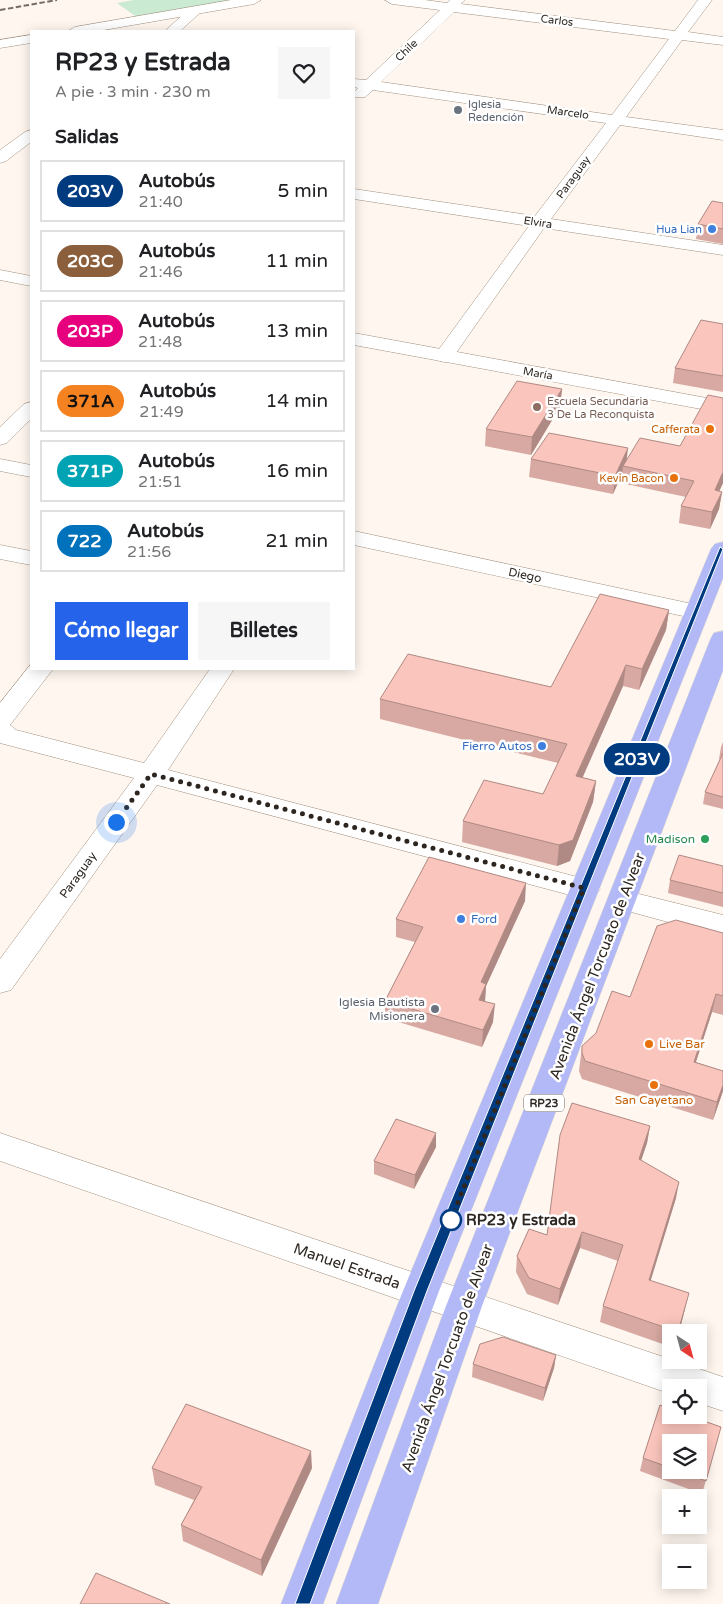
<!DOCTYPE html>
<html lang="es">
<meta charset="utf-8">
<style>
:root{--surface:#fff;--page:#f6f6f6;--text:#202124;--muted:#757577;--line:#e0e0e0;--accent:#2563eb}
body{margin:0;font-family:"Varela Round",sans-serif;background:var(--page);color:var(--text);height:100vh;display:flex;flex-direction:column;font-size:19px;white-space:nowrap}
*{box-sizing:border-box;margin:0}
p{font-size:16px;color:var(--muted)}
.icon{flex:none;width:28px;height:28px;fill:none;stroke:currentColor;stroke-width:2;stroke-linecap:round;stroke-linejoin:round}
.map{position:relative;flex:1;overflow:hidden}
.side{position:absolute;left:30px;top:30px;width:325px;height:640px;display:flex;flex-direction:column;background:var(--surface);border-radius:0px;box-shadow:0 2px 12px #0003}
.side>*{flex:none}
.badge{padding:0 10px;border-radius:16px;font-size:18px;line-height:32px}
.needle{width:32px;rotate:144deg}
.controls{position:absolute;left:662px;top:1324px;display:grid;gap:10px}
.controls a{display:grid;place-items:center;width:45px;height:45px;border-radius:0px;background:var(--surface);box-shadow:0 2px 12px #0003;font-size:25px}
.you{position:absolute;width:25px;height:25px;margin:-12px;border:4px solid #fff;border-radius:50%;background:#1a73e8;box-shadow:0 0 0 8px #1a73e833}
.map>.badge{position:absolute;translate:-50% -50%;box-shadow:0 0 0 2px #fff}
h2{padding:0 25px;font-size:19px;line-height:45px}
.round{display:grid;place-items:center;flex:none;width:52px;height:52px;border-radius:0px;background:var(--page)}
.summary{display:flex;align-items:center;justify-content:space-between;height:85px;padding:0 25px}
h1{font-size:24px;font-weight:700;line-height:38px}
.action{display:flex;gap:10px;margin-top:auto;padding:10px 25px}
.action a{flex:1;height:58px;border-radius:0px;background:var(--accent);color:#fff;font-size:20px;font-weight:700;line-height:58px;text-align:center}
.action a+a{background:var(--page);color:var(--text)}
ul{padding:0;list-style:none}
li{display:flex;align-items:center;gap:15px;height:62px;margin:0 10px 8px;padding:0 15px;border:2px solid var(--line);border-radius:0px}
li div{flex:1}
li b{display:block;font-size:19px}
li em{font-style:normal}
li .badge{min-width:55px;font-weight:700;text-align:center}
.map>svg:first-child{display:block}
.green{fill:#caead1}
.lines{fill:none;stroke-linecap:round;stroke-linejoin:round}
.minor-casing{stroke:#a1907f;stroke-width:1}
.tertiary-casing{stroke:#a1907f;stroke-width:1}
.primary-casing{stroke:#d5d4d2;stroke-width:1}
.minor{fill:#fff;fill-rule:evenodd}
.tertiary{fill:#fff;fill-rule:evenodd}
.primary{fill:#b3b9f7;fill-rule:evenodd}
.rail{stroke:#746c66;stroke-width:2;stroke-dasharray:5.5 2.5;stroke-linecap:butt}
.wall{fill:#d7a9a2;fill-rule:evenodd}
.shaded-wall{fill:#af8a84}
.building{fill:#fac5bc;stroke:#af8a84}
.line{fill:#003b80;stroke:#fff}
.walk{stroke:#2d2620;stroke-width:5;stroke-dasharray:0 9}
.worship-dot{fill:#6b7280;stroke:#fff;stroke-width:2}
.shop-dot{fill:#3f7fe0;stroke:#fff;stroke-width:2}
.education-dot{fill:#8d6e63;stroke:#fff;stroke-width:2}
.food-dot{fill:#e8710a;stroke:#fff;stroke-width:2}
.leisure-dot{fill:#2e9e5b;stroke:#fff;stroke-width:2}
.stop-dot{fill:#fff;stroke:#003b80;stroke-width:2.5}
.labels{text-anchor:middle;stroke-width:5;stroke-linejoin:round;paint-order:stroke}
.far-street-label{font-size:11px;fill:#2d2620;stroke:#fff}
.far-worship-label{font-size:11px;fill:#5b616d;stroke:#fff;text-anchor:start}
.far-shop-label{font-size:11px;fill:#366cbe;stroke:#fff;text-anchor:end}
.far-education-label{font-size:11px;fill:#785e54;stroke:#fff;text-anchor:start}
.far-food-label{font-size:11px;fill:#c56008;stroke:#fff;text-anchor:end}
.shield{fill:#fff;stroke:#6c6763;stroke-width:1}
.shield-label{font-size:11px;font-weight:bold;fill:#2d2620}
.street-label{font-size:12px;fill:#2d2620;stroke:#fff}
.shop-label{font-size:12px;fill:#366cbe;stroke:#fff;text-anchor:end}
.leisure-label{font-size:12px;fill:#27864d;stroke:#fff;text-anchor:end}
.worship-label{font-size:12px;fill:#5b616d;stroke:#fff;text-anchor:end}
.food-label{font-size:12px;fill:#c56008;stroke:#fff;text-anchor:start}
.near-street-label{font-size:15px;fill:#2d2620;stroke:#fff}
.near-stop-label{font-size:15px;font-weight:bold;fill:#2d2620;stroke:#fff;text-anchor:start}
</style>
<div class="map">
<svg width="723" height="1604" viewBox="0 0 723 1604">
<rect width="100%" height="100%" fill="#fef6ef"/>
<path class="green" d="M134,0h97l1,1 -94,17 -21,-15z"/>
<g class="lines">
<defs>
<path id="minor" d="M385,0h40l22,3 3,-3h15l-4,4 214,27 23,-31h14l-24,32 35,5v8l-41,-5 -56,77 97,13v10l-103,-15 -69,94 172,26v10l-179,-27 -93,132 -7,2 -7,-2 -3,-4 95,-130 -175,-27v-10l181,27 71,-93 -233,-33 -8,7h-10l-1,-5 4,-4 -4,-1v-8l12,1 74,-70 -48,-6zM454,12l215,27 -57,76 -231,-33z
M195,7l7,4 -22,20h-15l25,-23z
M31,130v12l-25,19 -6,2v-13l25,-18z
M31,402v17l-24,24 -7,2v-18l24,-23z
M0,459l31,6v12l-31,-6z
M354,531l343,74 9,2 3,5 -3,5 -9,2 -343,-74z
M0,545l31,6v14l-31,-6z
M31,664v5h22l-43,56 6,5 128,33 66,-94h24l-66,101 417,109 10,3 5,7 -5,7 -10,3 -428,-114 -146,205 -11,3v-34l134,-181 -134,-35v-40z
M623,890l100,25v22l-110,-30 -5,-7 5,-7z"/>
<path id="tertiary" d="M231,0h30l-7,4 -156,27h-30l7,-4z
M31,35v8l-31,5v-8z
M0,270l31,6v10l-31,-6z
M354,333l369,68v12l-369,-68z
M0,1133l723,244v34l-24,-8v-15h-28v6l-671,-233z"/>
<path id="primary" d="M723,542v36l-284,713 -116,313h-42l122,-313 308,-742 4,-5z
M723,631v39l-241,636 -104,298h-42l110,-298 265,-668 3,-5z"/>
</defs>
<use href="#minor" class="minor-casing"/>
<use href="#tertiary" class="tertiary-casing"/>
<use href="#primary" class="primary-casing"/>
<use href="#minor" class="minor"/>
<use href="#tertiary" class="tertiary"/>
<use href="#primary" class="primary"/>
<path class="rail" d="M0,10l57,-10"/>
</g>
<path class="wall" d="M723,203v41l-27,-5 2,-15z
M723,324v68l-50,-9 2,-15z
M562,389l-2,18 -29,48 -46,-9 1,-17z
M723,398v85l-4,8 3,1 -3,17 -9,20 -31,-6 2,-17 5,-9 -65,-14 1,-9 -9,20 -84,-17 2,-18 96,1 53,-14z
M669,610l-3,20 -27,60 -16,-4 -41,91 14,4 -3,21 -23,59 -13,5 -95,-24 1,-21 80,-27 15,-31 -178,-44v-20l171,-12z
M723,742v67l-20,-5 2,-12 15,-33h-1l2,-12z
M723,866v41l-55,-14 2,-13z
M525,901l-39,85 -1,15 8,21 -11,25 -97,-29v-17l30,-59 -19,-5v-18z
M723,933v82l-11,-3 -16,50 27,9v20l-10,29 -131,-41 -3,-8 3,-25 14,-13 34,-36z
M650,1126l-3,17 -6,17 35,38 -26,83 35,28 -6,23h-8v15l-71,-25 3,-16 15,-45 -38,-13 -22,57 -31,-11 -11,-22 1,-16 30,-21z
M436,1147l-22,42 -40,-15v-13z
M556,1355l-2,13 -11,33 -71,-24 1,-13z
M660,1405l11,4v6h16l34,12 -19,67 -62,-23 3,-13zM671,1442h28v28h-28z
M152,1468h160l-50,108 -79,-35 -2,-16 13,-25 -39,-15z"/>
<path class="shaded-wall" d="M562,389l-2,18 -29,48 1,-18z
M628,448l-2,18h-3l-1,8 -9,20 2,-18z
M723,472v11l-11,24 3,-17z
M722,492l-3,17 -9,20 2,-17z
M669,610l-3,20 -27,60 3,-21z
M626,665l-3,21 -49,111 2,-21z
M596,781l-3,21 -23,59 -13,5 2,-21z
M526,883l-1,18 -39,85 -1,15 -7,16 3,-35z
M716,994l-4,18 -22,68 4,-18z
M495,1004l-2,18 -11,25 1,-17z
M723,1085v6l-10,29 4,-18z
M650,1126l-3,17 -11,33 3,-17z
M436,1133v14l-22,42 1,-14z
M679,1182l-3,16 -30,98 3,-16z
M582,1232l-2,16 -22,57 2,-16z
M689,1293l-4,16 -6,23h-1z
M556,1355l-2,13 -11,33 2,-13z
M311,1451l1,17 -50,108 -1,-16z"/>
<path class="building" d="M712,201l11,2v26l-25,-5z
M701,320l22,4v52l-48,-8z
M517,381l45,8 -30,48 -46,-8z
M708,395l15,3v74l-8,18 7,2 -10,20 -31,-6 13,-25 -71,-15 17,-28 40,8z
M549,433l79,15 -13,28 -84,-17z
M600,594l69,16 -27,59 -16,-4 -50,111 20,5 -23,59 -14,5 -96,-24 21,-41 59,14 24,-50 -187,-45 28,-45 143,33z
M723,753v44l-18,-5z
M679,855l44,11v27l-53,-13z
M429,857l97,26 -45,99 5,2 -7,16 16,4 -12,26 -98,-29 38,-74 -27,-8z
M676,920l47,13v63l-7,-2 -22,68 29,9v14l-6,17 -132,-41 -3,-8v-7l14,-13 16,-42 18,6 27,-71z
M572,1103l78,23 -11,33 40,23 -30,98 40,13 -11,39 -75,-26 20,-61 -41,-13 -22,57 -31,-11 -12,-22 12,-27 18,6 13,-100z
M396,1119l40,14 -21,42 -41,-14z
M503,1337l53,18 -11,33 -72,-24 7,-20z
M186,1404l125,47 -50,109 -80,-35 21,-38 -50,-19z
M660,1405l11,4v6h16l34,12 -15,54 -30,-11h23v-28h-28v26l-28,-10z
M96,1573l74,31h-90z"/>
<path class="line" d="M720,547l3,2 -296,742 -117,313h-15l119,-313z"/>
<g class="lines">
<path class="walk" d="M116,822l35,-48 433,114 -134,334 1,-2"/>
</g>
<g class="worship-dot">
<circle cx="458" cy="110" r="5"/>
<circle cx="435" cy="1009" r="5"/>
</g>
<g class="shop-dot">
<circle cx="712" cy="229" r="5"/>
<circle cx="542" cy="746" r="5"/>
<circle cx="461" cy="919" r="5"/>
</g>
<circle class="education-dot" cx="537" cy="407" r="5"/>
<g class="food-dot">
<circle cx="710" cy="429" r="5"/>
<circle cx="674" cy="478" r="5"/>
<circle cx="649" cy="1044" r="5"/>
<circle cx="654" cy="1085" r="5"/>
</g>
<circle class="leisure-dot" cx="705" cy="839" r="5"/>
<circle class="stop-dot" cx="451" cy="1220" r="10"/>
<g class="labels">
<g class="far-street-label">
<text transform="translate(557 20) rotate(7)" y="4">Carlos</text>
<text transform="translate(406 50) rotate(-44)" y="4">Chile</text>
<text transform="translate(568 112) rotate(8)" y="4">Marcelo</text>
<text transform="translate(573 177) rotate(-54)" y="4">Paraguay</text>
<text transform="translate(538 222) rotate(9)" y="4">Elvira</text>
<text transform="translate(538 373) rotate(10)" y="4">María</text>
</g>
<g class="far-worship-label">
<text x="468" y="108">Iglesia<tspan x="468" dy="13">Redención</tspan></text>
</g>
<g class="far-shop-label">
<text x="702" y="233">Hua Lian</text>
</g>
<g class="far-education-label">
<text x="547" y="405">Escuela Secundaria<tspan x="547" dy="13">3 De La Reconquista</tspan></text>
</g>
<g class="far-food-label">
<text x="700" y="433">Cafferata</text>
<text x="664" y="482">Kevin Bacon</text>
</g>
<rect class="shield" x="524" y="1094.5" width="40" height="17" rx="4"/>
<g class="shield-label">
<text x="544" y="1107">RP23</text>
</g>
<g class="street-label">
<text transform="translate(525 575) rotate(12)" y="4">Diego</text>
<text transform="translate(78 875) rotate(-54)" y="4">Paraguay</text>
</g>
<g class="shop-label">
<text x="532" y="750">Fierro Autos</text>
<text x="471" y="923" text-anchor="start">Ford</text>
</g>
<g class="leisure-label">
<text x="695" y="843">Madison</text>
</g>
<g class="worship-label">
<text x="425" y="1006">Iglesia Bautista<tspan x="425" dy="14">Misionera</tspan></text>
</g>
<g class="food-label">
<text x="659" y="1048">Live Bar</text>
<text x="654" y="1104" text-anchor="middle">San Cayetano</text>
</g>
<g class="near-street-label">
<text transform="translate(597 966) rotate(-69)" y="5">Avenida Ángel Torcuato de Alvear</text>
<text transform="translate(347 1266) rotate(19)" y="5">Manuel Estrada</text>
<text transform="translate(447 1358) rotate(-70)" y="5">Avenida Ángel Torcuato de Alvear</text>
</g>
<g class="near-stop-label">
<text x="466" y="1225">RP23 y Estrada</text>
</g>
</g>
</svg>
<div class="controls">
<a><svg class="needle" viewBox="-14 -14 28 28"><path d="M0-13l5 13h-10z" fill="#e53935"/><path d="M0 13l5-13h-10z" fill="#757577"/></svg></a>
<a><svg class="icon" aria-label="locate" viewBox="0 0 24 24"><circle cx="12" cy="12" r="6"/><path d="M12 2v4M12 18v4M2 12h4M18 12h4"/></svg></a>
<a><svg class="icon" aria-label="layers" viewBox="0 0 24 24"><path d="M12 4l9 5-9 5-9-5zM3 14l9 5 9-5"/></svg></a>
<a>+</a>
<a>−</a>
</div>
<div class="you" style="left:116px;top:822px"></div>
<b class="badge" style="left:637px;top:759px;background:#003b80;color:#fff">203V</b>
<section class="side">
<div class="summary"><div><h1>RP23 y Estrada</h1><p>A pie · 3 min · 230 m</p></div><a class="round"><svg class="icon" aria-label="heart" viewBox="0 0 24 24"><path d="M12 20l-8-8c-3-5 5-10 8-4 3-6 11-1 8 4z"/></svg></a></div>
<h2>Salidas</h2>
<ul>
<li><span class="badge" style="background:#003b80;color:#fff">203V</span><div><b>Autobús</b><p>21:40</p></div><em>5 min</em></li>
<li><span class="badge" style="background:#8b5e3c;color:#fff">203C</span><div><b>Autobús</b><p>21:46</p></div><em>11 min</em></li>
<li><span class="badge" style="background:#e6007e;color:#fff">203P</span><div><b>Autobús</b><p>21:48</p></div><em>13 min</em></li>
<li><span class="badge" style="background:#f58220;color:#111">371A</span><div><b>Autobús</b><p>21:49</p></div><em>14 min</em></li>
<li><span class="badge" style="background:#00a3b4;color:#fff">371P</span><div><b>Autobús</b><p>21:51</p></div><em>16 min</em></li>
<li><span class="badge" style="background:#0072bc;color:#fff">722</span><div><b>Autobús</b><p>21:56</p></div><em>21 min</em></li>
</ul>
<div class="action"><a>Cómo llegar</a><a>Billetes</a></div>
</section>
</div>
